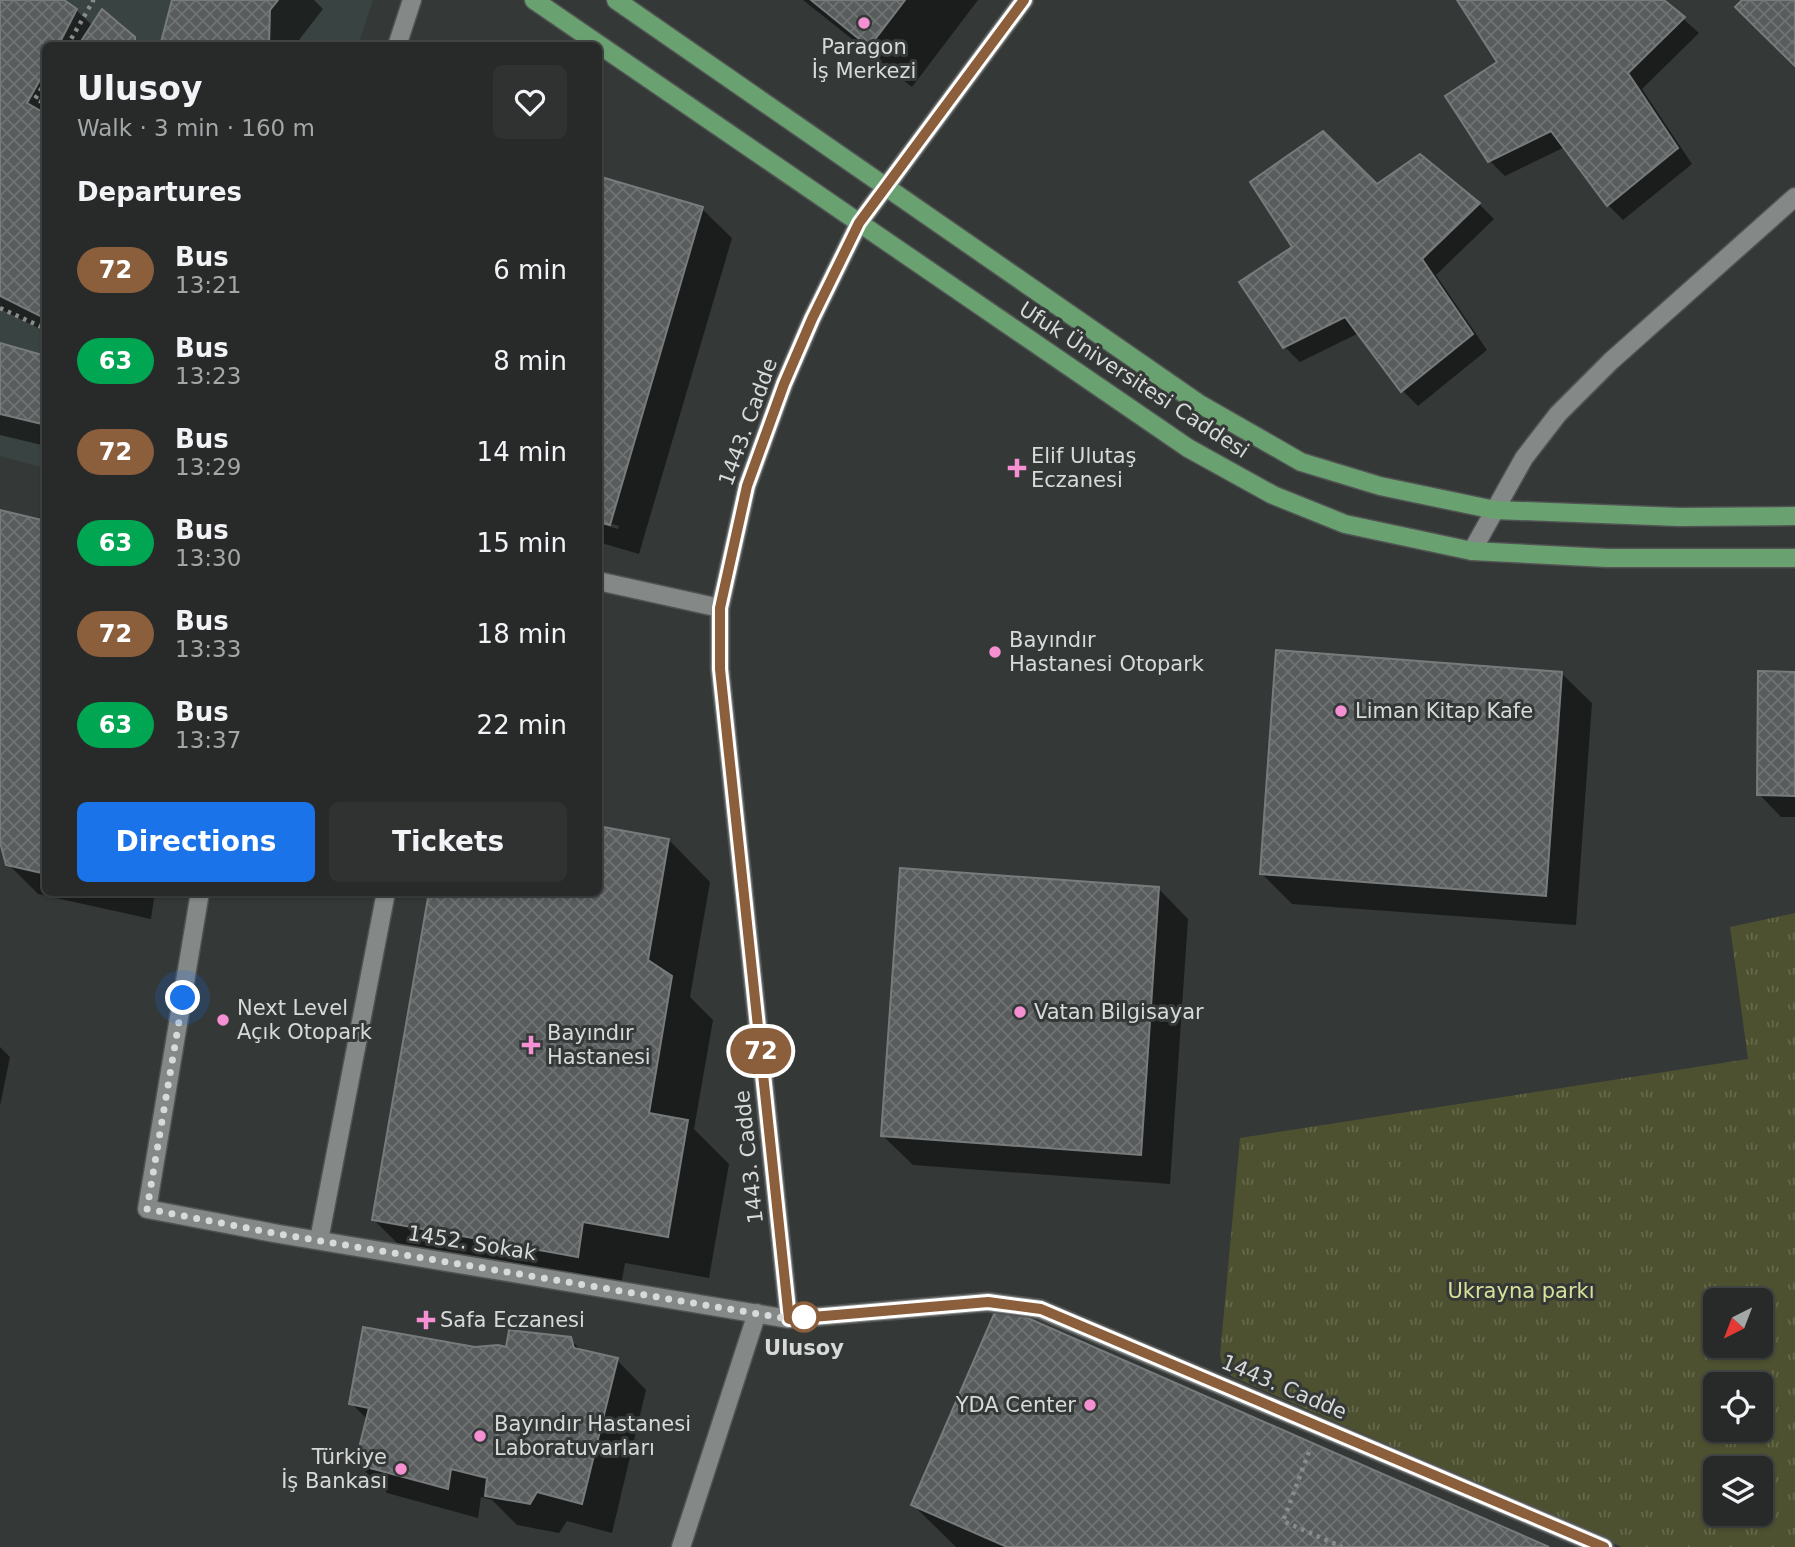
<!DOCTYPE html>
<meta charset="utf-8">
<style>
:root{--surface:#272a29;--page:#2f3231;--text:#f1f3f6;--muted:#a4a7a8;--line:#434646;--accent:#1a73e8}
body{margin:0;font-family:"DejaVu Sans",sans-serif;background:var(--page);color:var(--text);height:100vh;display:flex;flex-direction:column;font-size:26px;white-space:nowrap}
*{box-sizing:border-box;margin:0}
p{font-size:23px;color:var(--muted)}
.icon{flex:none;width:38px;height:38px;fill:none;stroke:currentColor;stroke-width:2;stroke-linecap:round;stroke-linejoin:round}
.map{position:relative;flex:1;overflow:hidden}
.drawer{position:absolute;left:42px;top:42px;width:560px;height:854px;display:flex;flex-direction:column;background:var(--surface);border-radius:10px;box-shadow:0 2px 5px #0004,0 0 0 2px var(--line)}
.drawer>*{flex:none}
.badge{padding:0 14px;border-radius:23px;font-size:24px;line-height:46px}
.needle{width:46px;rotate:222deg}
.controls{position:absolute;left:1703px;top:1288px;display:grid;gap:14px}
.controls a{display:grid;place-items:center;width:70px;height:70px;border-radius:10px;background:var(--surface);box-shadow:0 2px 5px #0004,0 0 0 2px var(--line);font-size:35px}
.you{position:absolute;width:35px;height:35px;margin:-18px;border:5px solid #fff;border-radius:50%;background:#1a73e8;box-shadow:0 0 0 10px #1a73e833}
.map>.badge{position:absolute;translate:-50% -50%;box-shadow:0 0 0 4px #fff}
h2{padding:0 35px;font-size:26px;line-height:63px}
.round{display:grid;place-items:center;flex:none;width:74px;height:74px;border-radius:10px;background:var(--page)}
.head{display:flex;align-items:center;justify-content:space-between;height:119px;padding:0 35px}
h1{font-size:33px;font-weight:800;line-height:52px}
.button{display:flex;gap:14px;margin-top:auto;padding:14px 35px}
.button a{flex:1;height:80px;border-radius:10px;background:var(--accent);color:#fff;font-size:28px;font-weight:800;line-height:80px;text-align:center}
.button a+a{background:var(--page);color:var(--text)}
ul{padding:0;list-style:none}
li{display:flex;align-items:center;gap:21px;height:91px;padding:0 35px}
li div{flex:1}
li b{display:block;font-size:26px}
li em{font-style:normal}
li .badge{min-width:77px;font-weight:700;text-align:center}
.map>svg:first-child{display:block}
.built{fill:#394341}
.park{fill:url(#park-tufts);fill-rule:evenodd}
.shadow{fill:#0007}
.building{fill:url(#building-cross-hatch);stroke:#777b7c;stroke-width:2}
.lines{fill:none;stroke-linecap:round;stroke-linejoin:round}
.minor-casing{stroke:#515353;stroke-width:21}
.major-casing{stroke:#515353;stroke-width:21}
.path{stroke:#898c8b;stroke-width:4.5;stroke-dasharray:3.5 5;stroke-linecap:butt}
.minor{stroke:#848887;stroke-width:18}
.major{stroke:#6aa171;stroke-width:18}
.line-casing{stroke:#fff;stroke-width:16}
.line{stroke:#8b5e3c;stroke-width:10}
.walk{stroke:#d8dada;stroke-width:7;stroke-dasharray:0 12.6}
.poi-dot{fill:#f591d2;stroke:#343837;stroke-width:2.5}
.stop-dot{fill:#fff;stroke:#8b5e3c;stroke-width:3.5}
.labels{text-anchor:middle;stroke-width:6;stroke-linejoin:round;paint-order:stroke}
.poi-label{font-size:21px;fill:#d8dada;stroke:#343837;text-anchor:start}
.street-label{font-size:21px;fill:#d8dada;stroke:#343837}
.park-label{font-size:21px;fill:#d9e099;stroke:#343837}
.stop-label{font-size:21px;font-weight:bold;fill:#d8dada;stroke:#343837}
</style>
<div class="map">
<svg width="1795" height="1547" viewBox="0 0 1795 1547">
<defs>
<pattern id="park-tufts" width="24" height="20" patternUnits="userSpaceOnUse" patternTransform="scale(1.75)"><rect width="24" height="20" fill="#4e5130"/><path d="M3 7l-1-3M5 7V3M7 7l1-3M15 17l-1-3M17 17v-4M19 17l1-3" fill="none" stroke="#67694d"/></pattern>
<pattern id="building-cross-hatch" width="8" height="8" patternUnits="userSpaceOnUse" patternTransform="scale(1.75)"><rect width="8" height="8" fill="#595c5d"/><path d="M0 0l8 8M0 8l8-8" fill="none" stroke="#707374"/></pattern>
</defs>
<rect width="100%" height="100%" fill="#343837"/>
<path class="built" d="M0,0h373l-15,45 -312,1 -1,422 -45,-12z"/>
<path class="park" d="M1795,913v634h-173l-389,-170 -10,-8 -3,-14 20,-217 508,-79 -18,-132zM1715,1300h45v46h-45zM1715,1384h45v46h-45zM1715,1468h45v46h-45z"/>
<path class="shadow" d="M0,0h61l15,10 17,16 41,12 7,8h-95v286l-46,-23z
M173,0h141l9,9 -24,31v6h-138z
M803,0h175l-66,87z
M1459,0h203l37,33 -57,56 50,75 -69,56 -15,-15 -43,-58 -60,29 -15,-15 10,-99z
M1420,157l59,47 15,15 -58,56 51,75 -69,56 -15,-15 -44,-58 -59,29 -15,-15 9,-99 82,-61z
M702,209l30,29 -93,316 -41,-12v-19l20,6 1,-3 -21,-6z
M0,345l46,13v88l-46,-11z
M0,512l46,10v370h109l-4,27 -113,-25 -30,-30 -8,-28z
M1795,673v144h-14l-22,-23z
M1562,674l30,29 -16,222 -284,-21 -30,-30z
M669,840l41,42 -20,115 23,23 -19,109 35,35 -20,114 -84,-15 -6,34 -203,-35 -42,-42 224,-328z
M1159,889l29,30 -18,265 -257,-19 -30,-29z
M0,1047l10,10 -10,49z
M570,1339l13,13 34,8 29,30 -34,143 -45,-12 -8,12 -42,-8 -25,-25 -11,-3 -3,21 -91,-25 -30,-30 11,-43 -17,-17 124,-54 32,1z
M913,1505l631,42h-588z"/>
<path class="building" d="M0,0h64l13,9 -19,37h-12v23l-19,34 19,11v205l-46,-23z
M172,0h106l-8,10 -1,36h-109z
M811,0h94l-36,47z
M1457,0h207l21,17 -57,56 50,75 -71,58 -56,-75 -63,31 -43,-66 52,-34z
M1742,0h53v66l-60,-59z
M102,9l33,28v9h-57z
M1323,131l54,53 43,-30 60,49 -58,56 51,75 -72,58 -56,-75 -62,31 -44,-66 53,-35 -42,-65z
M598,176l105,31 -93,318 -12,-3z
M0,343l46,13v69l-46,-11z
M0,510l46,11v353l-40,-9 -6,-23z
M1276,650l286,22 -16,224 -286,-22z
M1758,671l37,1v124l-38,-1z
M598,826l71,13 -21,121 24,16 -23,137 39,7 -20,117 -85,-15 -5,35 -206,-37 57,-328h169z
M900,868l259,19 -18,268 -260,-19z
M998,1305l551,242h-542l-96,-42z
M363,1327l112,20 23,-2 8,2 3,-17 62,7 3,11 44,10 -36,146 -45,-12 -7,12 -45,-8 2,-18 -36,-9 -3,20 -93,-25 14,-56 -20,-4z"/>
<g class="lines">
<defs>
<path id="minor" d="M397,46l15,-46
M1472,551l52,-93 34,-44 53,-53 184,-164
M598,581l122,27
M200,892l-53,317 132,25 510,85 199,-17 52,7 564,238
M319,1240l67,-348
M789,1319l-69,-650v-61l27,-122 37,-102 28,-65 47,-96 165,-223
M681,1547l76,-234"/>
<path id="major" d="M534,0l654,448 85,47 72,29 127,27 135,7h188
M616,0l582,403 103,59 79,24 115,24 184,7 116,-1"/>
</defs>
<use href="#minor" class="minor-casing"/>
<use href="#major" class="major-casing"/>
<path class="path" d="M67,46l26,-45 -1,-1
M46,81l-11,18 11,5
M0,308l46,21
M1309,1452l-26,69 59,26"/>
<use href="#minor" class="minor"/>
<use href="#major" class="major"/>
</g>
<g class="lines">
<defs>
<path id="line" d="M1024,0l-165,223 -47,96 -28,65 -37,102 -27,122v61l69,650 199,-17 53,7 563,238"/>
</defs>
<use href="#line" class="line-casing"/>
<use href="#line" class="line"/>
<path class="walk" d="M183,998l-36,211 132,25 510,85 25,-2h-10"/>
</g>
<g class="poi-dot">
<circle cx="864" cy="23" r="7"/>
<path d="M1013.5 457.5h7v7h7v7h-7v7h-7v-7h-7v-7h7z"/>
<circle cx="995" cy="652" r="7"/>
<circle cx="1341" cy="711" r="7"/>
<circle cx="1020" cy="1012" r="7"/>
<circle cx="223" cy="1020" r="7"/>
<path d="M527.5 1034.5h7v7h7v7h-7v7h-7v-7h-7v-7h7z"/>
<path d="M422.5 1309.5h7v7h7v7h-7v7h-7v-7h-7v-7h7z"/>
<circle cx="1090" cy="1405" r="7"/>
<circle cx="480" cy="1436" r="7"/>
<circle cx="401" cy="1469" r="7"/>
</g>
<circle class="stop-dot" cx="804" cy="1317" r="14"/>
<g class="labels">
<g class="poi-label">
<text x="864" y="54" text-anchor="middle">Paragon<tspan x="864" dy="24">İş Merkezi</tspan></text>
<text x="1031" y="463">Elif Ulutaş<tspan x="1031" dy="24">Eczanesi</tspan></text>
<text x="1009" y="647">Bayındır<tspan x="1009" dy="24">Hastanesi Otopark</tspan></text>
<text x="1355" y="718">Liman Kitap Kafe</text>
<text x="237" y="1015">Next Level<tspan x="237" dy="24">Açık Otopark</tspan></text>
<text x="1034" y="1019">Vatan Bilgisayar</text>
<text x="547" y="1040">Bayındır<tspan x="547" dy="24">Hastanesi</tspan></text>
<text x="440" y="1327">Safa Eczanesi</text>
<text x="1076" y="1412" text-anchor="end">YDA Center</text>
<text x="494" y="1431">Bayındır Hastanesi<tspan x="494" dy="24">Laboratuvarları</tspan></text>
<text x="387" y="1464" text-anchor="end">Türkiye<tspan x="387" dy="24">İş Bankası</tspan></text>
</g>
<g class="street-label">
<text transform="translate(1134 380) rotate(33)" y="7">Ufuk Üniversitesi Caddesi</text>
<text transform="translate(748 422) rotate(-70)" y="7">1443. Cadde</text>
<text transform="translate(749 1157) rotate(-96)" y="7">1443. Cadde</text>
<text transform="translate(472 1243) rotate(9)" y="7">1452. Sokak</text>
<text transform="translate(1284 1387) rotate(23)" y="7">1443. Cadde</text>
</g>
<g class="park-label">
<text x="1521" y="1298">Ukrayna parkı</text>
</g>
<g class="stop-label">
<text x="804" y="1355">Ulusoy</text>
</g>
</g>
</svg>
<div class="controls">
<a><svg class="needle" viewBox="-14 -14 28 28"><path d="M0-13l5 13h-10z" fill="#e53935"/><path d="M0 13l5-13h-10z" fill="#a4a7a8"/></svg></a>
<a><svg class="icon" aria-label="locate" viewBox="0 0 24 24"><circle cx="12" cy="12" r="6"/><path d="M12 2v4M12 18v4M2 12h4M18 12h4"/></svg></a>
<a><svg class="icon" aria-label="layers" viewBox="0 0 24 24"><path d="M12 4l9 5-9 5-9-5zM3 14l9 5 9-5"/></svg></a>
</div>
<div class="you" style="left:183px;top:998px"></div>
<b class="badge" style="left:761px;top:1051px;background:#8b5e3c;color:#fff">72</b>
<section class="drawer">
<div class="head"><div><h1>Ulusoy</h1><p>Walk · 3 min · 160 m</p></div><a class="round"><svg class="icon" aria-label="heart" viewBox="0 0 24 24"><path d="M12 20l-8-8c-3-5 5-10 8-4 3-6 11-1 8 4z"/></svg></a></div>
<h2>Departures</h2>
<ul>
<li><span class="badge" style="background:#8b5e3c;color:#fff">72</span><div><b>Bus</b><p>13:21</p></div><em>6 min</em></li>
<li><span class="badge" style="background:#00a651;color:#fff">63</span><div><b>Bus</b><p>13:23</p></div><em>8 min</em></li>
<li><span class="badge" style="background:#8b5e3c;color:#fff">72</span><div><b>Bus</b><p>13:29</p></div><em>14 min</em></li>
<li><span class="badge" style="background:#00a651;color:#fff">63</span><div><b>Bus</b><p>13:30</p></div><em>15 min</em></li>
<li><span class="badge" style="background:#8b5e3c;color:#fff">72</span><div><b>Bus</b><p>13:33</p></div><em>18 min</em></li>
<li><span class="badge" style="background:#00a651;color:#fff">63</span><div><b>Bus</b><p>13:37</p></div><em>22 min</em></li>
</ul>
<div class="button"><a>Directions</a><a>Tickets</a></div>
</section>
</div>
